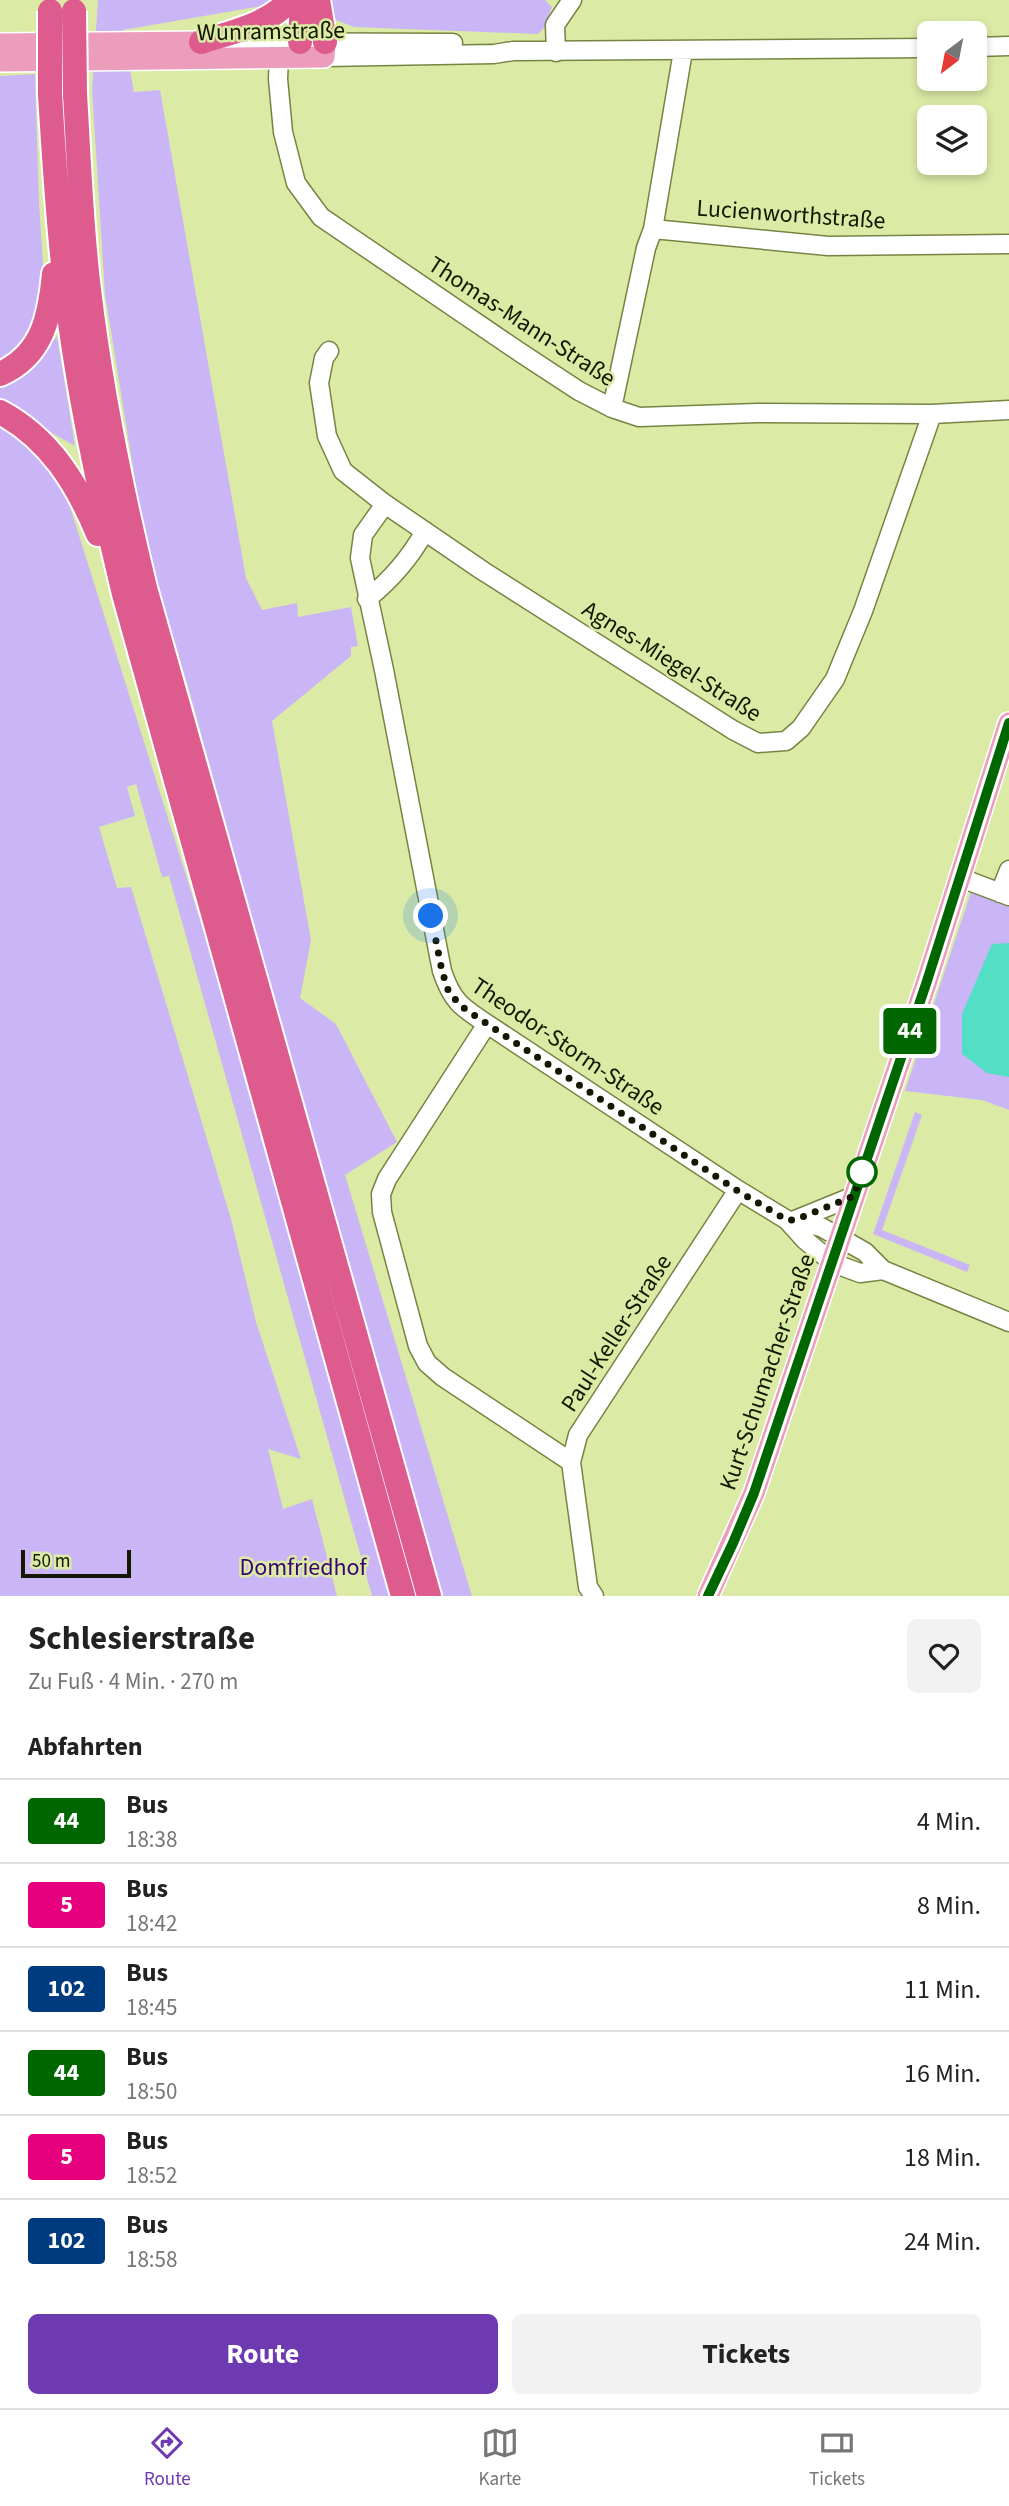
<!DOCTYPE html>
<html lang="de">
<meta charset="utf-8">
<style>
:root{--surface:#fff;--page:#f2f2f2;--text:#222;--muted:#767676;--line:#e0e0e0;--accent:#6d3ab1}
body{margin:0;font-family:"Source Sans 3",sans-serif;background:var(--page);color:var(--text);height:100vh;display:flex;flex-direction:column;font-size:26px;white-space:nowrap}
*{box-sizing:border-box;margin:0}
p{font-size:23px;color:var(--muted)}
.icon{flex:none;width:38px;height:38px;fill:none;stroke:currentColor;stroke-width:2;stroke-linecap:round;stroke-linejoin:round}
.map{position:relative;height:1596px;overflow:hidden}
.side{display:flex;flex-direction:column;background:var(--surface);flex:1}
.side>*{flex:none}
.badge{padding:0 14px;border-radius:5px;font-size:24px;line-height:46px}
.needle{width:46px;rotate:212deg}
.fabs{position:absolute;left:917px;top:21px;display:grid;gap:14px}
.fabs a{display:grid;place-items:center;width:70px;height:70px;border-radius:10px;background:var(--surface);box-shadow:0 4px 10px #0003;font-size:35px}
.scale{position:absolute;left:21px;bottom:18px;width:110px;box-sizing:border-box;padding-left:7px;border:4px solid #141801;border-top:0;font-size:19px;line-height:24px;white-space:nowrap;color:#141801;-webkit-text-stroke:5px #dbeba6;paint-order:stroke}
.you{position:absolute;width:35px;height:35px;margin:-18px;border:5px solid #fff;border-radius:50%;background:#1a73e8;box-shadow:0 0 0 10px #1a73e833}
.map>.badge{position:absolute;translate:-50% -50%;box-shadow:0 0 0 4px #fff}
h2{padding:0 28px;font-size:26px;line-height:63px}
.round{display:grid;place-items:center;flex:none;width:74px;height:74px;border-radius:10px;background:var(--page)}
.headline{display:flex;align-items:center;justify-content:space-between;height:119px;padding:0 28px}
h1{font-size:33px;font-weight:700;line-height:52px}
.cta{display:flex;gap:14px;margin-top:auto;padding:14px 28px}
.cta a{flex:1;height:80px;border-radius:10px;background:var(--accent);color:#fff;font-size:28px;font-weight:700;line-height:80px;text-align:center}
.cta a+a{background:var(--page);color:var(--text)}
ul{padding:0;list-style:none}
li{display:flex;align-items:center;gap:21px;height:84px;padding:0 28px;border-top:2px solid var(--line)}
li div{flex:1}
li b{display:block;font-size:26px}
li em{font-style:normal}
li .badge{min-width:77px;font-weight:700;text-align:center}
.menu{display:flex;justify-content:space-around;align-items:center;height:98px;border-top:2px solid var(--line);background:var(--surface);font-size:19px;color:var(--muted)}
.menu a{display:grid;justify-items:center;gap:4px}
.menu .active{color:var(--accent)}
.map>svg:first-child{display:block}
.green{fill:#cab5f7}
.water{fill:#53dfc6}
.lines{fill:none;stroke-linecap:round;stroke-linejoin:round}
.minor-casing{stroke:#768443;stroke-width:21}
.major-casing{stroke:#fff;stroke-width:24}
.highway-casing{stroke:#fff;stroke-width:28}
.minor{stroke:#fff;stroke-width:18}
.major{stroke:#eb9dbb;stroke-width:21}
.highway{stroke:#dd5b8d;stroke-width:24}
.highway-bridge-casing{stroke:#fff;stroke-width:28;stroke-linecap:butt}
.highway-bridge{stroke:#dd5b8d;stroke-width:24}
.line-casing{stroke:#fff;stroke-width:16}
.line{stroke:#060;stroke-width:10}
.walk{stroke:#141801;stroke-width:7;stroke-dasharray:0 12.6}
.stop-dot{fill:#fff;stroke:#060;stroke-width:3.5}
.labels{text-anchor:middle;stroke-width:5;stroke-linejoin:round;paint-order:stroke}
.street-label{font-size:24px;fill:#141801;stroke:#dbeba6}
.park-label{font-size:24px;fill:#3b046e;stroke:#dbeba6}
</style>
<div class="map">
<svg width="1009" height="1596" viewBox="0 0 1009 1596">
<rect width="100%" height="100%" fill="#dbeba6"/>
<path class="green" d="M98,0h447l7,7 -7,20 -7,7 -184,-7 -18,-7 -9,-16 -59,1 -145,25 11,62 26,-2 86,488 16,32 35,-7 1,14 53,-10 7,39 -7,1v9l-79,65 39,219 -11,58 36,26 61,118 -52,33 127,421h-34l-249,-906 -44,-148 -40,-248 -13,-205z
M35,74l4,128 6,95 -12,40 -33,32v-293z
M57,336l18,110 -75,-42v-18l28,-12z
M0,428l26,14 39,49 154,489 174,616h-21l-203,-720 -7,1 -26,-93 -9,3 8,29 -36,11 18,61 14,-1 100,332 25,103 45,137 -33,-10 15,60 29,-10 25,97h-337z
M971,892l38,13v205l-27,-10 -77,-9z
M915,1112l7,3 -40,115 88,35 -3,7 -94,-38z"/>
<path class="water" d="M1009,943v134l-22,-4 -25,-19v-40l30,-70z"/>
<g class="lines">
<defs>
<path id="minor" d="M219,42l234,1
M975,47l34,-1
M556,52l-1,-27 17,-25
M279,56l-1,23 5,53 13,51 25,34 200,136 58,38 33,17 27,9 118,-4 175,1 77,-4
M324,57l170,-3 19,-3 416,-3
M653,229l175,17 181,-2
M329,351l-5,7 -5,25 8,53 16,35 42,33 98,67 250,159 25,13 28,-2 15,-13 34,-49 28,-68 69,-197
M612,408l34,-160 7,-19 30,-178
M385,504l-22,31 -3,23 24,112 58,301c10,30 19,36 45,53l251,166 49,30 18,20 28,23 27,10 23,-3
M367,599c24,-19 43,-41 58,-68
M961,878l48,18
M1000,893l9,-23
M487,1024l-100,155 -6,15 1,18 36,134 9,17 16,14 128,85
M787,1220l34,7 44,25 18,18 126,52
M795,1220l59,-24
M594,1596l-6,-9 -17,-125 7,-27 160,-245"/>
<path id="major" d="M0,44l201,-2
M0,61l324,-4 1,-15
M708,1596l46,-103 173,-512 82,-258"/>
<path id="highway" d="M318,0l7,42
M201,42c31,-10 67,-17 89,-42
M300,42l2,-42
M50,94c4,66 8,132 16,197 12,102 34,203 58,303l279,1002
M75,94c4,66 6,131 14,196 12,101 32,199 56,298l284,1008
M0,374c43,-19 50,-58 54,-100
M0,412c49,26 77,71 98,122"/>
</defs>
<use href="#minor" class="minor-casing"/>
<use href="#major" class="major-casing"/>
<use href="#highway" class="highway-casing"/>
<use href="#minor" class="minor"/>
<use href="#major" class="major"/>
<use href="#highway" class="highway"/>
<defs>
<path id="highway-bridge" d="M50,11v83
M74,11l1,83"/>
</defs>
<use href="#highway-bridge" class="highway-bridge-casing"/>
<use href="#highway-bridge" class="highway-bridge"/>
</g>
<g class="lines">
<defs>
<path id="line" d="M708,1596l25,-53 21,-50 173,-512 82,-258"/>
</defs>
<use href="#line" class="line-casing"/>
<use href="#line" class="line"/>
<path class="walk" d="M431,916l11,55 7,22 16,16 273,182 49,29h8l59,-24 8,-24"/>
</g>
<circle class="stop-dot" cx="862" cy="1172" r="14"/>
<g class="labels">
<g class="street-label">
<text transform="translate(271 31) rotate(-1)" y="8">Wunramstraße</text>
<text transform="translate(791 214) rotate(4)" y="8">Lucienworthstraße</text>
<text transform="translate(522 321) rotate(33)" y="8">Thomas-Mann-Straße</text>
<text transform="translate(672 661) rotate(32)" y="8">Agnes-Miegel-Straße</text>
<text transform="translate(568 1046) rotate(34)" y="8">Theodor-Storm-Straße</text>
<text transform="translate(616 1333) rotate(-57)" y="8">Paul-Keller-Straße</text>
<text transform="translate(767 1372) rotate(-71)" y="8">Kurt-Schumacher-Straße</text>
</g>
<g class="park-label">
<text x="303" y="1575">Domfriedhof</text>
</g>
</g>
</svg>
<div class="fabs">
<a><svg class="needle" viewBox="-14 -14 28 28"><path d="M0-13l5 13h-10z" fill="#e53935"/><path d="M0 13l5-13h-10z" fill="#767676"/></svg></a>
<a><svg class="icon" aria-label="layers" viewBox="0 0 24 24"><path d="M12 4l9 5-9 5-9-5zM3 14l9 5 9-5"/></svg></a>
</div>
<div class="scale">50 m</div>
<div class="you" style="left:431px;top:916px"></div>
<b class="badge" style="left:910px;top:1031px;background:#060;color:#fff">44</b>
</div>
<section class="side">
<div class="headline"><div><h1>Schlesierstraße</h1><p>Zu Fuß · 4 Min. · 270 m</p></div><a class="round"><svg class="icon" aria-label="heart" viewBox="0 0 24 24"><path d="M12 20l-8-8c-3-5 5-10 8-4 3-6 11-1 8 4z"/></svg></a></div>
<h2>Abfahrten</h2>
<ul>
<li><span class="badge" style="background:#060;color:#fff">44</span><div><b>Bus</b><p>18:38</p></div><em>4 Min.</em></li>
<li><span class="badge" style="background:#e6007e;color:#fff">5</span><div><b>Bus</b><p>18:42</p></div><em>8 Min.</em></li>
<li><span class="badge" style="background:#003b80;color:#fff">102</span><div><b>Bus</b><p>18:45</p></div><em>11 Min.</em></li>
<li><span class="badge" style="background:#060;color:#fff">44</span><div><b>Bus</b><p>18:50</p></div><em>16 Min.</em></li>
<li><span class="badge" style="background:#e6007e;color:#fff">5</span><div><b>Bus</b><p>18:52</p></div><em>18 Min.</em></li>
<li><span class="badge" style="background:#003b80;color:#fff">102</span><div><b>Bus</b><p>18:58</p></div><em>24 Min.</em></li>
</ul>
<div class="cta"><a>Route</a><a>Tickets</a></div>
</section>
<nav class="menu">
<a class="active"><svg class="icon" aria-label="directions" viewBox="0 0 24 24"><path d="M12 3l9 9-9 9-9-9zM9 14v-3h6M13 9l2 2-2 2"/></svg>Route</a>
<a><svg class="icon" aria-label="map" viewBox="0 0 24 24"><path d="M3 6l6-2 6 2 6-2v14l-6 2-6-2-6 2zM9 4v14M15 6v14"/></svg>Karte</a>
<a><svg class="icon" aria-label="tickets" viewBox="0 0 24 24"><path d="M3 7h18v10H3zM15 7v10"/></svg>Tickets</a>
</nav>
